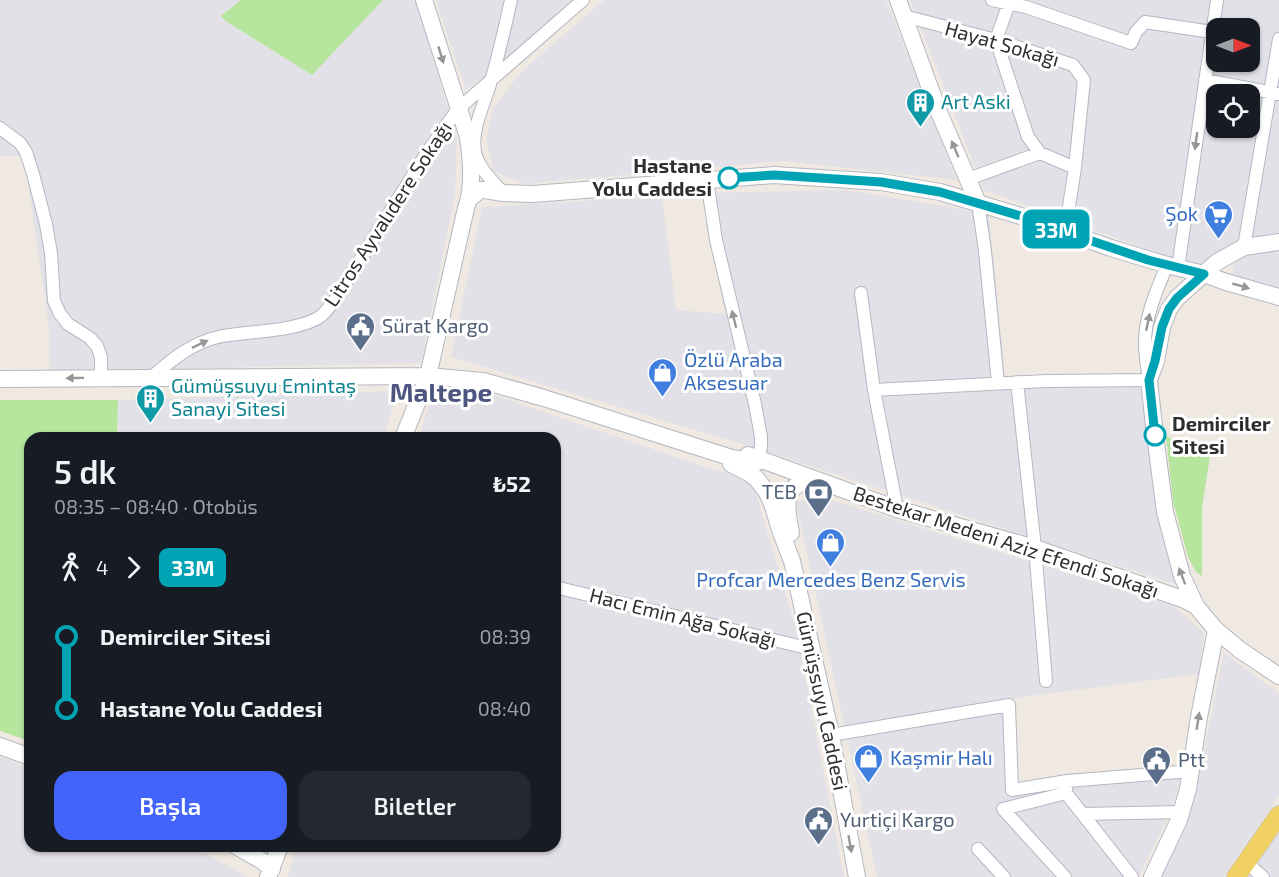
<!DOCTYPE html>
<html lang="tr">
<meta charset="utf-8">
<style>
:root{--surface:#171b24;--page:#242831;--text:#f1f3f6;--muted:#9ea1a6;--accent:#4264fb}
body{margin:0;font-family:"Exo 2",sans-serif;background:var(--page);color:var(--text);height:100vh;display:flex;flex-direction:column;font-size:22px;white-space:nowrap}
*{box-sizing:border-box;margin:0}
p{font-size:20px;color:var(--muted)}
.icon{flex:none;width:33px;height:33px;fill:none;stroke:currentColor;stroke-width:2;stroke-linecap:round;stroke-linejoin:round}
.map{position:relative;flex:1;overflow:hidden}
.details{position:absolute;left:24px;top:432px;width:537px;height:420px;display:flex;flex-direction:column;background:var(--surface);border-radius:18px;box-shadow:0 2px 4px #0004}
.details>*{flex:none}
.badge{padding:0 12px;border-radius:9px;font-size:21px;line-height:39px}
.needle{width:39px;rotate:90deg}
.controls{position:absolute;left:1206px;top:18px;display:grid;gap:12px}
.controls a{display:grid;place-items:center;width:54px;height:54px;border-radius:12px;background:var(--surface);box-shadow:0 2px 4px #0004;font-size:30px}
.map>.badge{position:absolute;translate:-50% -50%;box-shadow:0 0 0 3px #fff}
.legs{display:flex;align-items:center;gap:9px;height:66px;padding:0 30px;font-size:20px}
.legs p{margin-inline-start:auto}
.overview{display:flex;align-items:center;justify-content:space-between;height:102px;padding:0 30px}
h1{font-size:33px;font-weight:600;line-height:45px}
.button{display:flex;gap:12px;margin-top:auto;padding:12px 30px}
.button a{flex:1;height:69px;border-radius:18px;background:var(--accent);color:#fff;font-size:24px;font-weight:600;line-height:69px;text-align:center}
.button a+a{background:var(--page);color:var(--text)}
ul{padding:0 30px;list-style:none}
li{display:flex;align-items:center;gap:21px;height:72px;font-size:22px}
li i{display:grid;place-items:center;width:9px;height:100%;margin:0 8px;background:currentColor}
li i::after{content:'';width:15px;height:15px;margin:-8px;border:4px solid;border-radius:50%;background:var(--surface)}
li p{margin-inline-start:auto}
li:first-child i{background:linear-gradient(#0000 50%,currentColor 0)}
li:last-child i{background:linear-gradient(currentColor 50%,#0000 0)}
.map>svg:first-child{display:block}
.industrial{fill:#e3e1e8;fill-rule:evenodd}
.green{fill:#b6e59e}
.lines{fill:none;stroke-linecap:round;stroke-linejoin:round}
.street-casing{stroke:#b4b7c1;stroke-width:14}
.secondary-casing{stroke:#b4b7c1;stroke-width:18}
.primary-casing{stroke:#c9c9c9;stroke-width:20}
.street{stroke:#fff;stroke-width:12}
.secondary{stroke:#fff;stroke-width:16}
.primary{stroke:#f2d163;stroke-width:18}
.oneway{fill:#969696}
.line-1-casing{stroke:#fff;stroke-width:14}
.line-1{stroke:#00a3b4;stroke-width:9}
.stop-1-dot{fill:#fff;stroke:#00a3b4;stroke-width:3}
.labels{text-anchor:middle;stroke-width:6;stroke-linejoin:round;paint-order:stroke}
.street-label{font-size:20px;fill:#2e2e2e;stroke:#fff}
.culture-label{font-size:20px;fill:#0d838f;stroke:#fff;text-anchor:start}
.stop-label{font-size:20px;font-weight:bold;fill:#2e2e2e;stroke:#fff;text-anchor:end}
.shop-label{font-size:20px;fill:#366cbe;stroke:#fff;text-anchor:start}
.service-label{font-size:20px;fill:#4e5e75;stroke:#fff;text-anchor:start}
.district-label{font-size:26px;font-weight:bold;fill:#4d5680;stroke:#fff}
</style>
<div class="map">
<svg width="1279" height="877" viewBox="0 0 1279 877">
<rect width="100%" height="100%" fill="#efe9e1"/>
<path class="industrial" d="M0,0h241l-20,16 5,6 85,52 72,-74h33l41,140 -2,55 -34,168 -371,9 -1,-45 -25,-171h-24z
M436,0h143l-113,90z
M604,0h282l71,180 -174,-19 -258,23 -31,-12 -8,-33 7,-31 28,-36z
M910,0h369v235l-25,2 -55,28 -28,-7 -187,-68zM1216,28h34v34h-34zM1216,94h34v34h-34z
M847,190l142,24 16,162 137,-1 36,210 -436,-141 -291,-87 31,-150 180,-11 14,114 49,4 -22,-121z
M1279,249v40l-47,-15 5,-19z
M436,386l58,9 214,73 44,12 43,145 49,252h-556l8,-31h259v-408h-137z
M398,391l-15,47h-266l1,-38z
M825,498l349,108 30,27 -5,41 -185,24 2,84 170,-15 -20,54 -28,56h-261l-81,-375z
M1224,653l55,40v102l-56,82h-64l34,-73z
M0,756l30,13v77h162l55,31h-247z
M1279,830v47h-35z"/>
<path class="green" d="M241,0h142l-71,75 -85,-53 -6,-6z
M0,400h118l-1,38h-87v303l-30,-10z
M1166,436l44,20 -8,52v68l-6,-4 -8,-15 -15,-56z"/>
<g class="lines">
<defs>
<path id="street" d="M992,0l34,7 105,36 5,-11 9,-10 67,10
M1009,3l-13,37 32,97 12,16 35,15
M904,16l92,24 77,25 11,15 -9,88 -10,64
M1205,80l74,14
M0,128l20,15 6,9 7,22 13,50 5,29 3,48 6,13 8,10 22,14 7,8 4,11v21
M968,179l72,-26
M707,180l9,60 39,164 6,33v9l-2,12
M503,193c-10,-12 -25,-25 -28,-41 -4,-24 10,-49 16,-71 8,-27 14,-54 20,-81
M978,203l7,48 13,132
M1244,247l35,-208
M1178,268l39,-268
M861,293l13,97 23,119
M152,377c19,-17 40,-34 66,-40 27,-6 81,-5 103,-21 7,-6 12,-14 17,-21l90,-144 30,-42 125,-109
M1017,382l18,166 11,133
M874,390l173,-9 102,-1c-2,-13 -4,-25 -4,-38 0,-26 12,-52 22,-77
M555,587l256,62
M831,735l178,-30 3,85 55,-9 124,-10
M1066,788v5l66,84
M1083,814l99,-2
M978,849l26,28
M1247,863l16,14
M1065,877l-62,-68 63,-16"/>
<path id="secondary" d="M898,0l40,110 40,93
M469,199l11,-9h5l18,3 30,1 241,-19 107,7 59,10 84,25 87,31 56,17 37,9 22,8 53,15
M1279,242l-35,5 -27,15 -40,36 -8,11 -7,18 -6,34 -7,19 6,55 10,77 17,64 14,30 20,24 24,20 39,26
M0,379l428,-3 55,5 61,17 188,60 25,4 2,-4
M403,438l25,-62 38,-168c8,-21 5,-49 2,-71l-44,-137
M748,455l149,54 138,39 150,52 11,6
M731,464l16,8 9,6 10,13 6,12 8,27 12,31 39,174 26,142
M791,533c-5,-25 -10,-50 23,-53
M0,746l30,11
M236,846l26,15 10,8
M268,877l12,-31
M1152,877l27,-57 9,-31 11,-72 17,-87"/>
<path id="primary" d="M1236,877l43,-62"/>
</defs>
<use href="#street" class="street-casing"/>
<use href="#secondary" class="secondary-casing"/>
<use href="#primary" class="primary-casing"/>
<use href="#street" class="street"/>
<use href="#secondary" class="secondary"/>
<use href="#primary" class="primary"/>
</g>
<defs><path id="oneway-solid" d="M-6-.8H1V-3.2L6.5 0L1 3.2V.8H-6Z" transform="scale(1.5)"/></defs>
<g class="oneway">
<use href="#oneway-solid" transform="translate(441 55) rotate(73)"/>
<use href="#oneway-solid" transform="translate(1196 141) rotate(98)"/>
<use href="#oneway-solid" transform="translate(955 149) rotate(-113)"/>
<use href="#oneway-solid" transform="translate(1241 286) rotate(16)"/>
<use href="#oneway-solid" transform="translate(734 319) rotate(-104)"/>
<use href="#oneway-solid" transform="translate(1148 322) rotate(-78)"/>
<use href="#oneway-solid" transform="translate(200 344) rotate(-25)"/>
<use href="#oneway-solid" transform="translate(75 378) rotate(179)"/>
<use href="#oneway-solid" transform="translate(1182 576) rotate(-111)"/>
<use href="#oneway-solid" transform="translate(1198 721) rotate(-81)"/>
<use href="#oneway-solid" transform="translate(850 844) rotate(80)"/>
</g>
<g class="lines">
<defs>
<path id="line-1" d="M729,178l45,-3 107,7 59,10 84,25 56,20 68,23 56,14 -27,24 -8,11 -7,18 -7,34 -6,19 6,55"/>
</defs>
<use href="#line-1" class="line-1-casing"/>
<use href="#line-1" class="line-1"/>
</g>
<defs>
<symbol id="building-pin" viewBox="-11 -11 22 30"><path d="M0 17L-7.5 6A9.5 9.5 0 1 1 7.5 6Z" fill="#0f9aa8" stroke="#fff"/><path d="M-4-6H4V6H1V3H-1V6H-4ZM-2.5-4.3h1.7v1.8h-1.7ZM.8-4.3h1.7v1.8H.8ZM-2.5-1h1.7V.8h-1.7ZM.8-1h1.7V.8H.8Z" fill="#fff"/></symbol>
<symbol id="supermarket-pin" viewBox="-11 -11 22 30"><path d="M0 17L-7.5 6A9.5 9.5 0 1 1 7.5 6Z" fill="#3f7fe0" stroke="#fff"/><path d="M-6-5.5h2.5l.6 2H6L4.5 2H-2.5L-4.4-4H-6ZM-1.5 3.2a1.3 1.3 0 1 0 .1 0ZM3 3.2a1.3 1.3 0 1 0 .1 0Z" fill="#fff"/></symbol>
<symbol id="civic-pin" viewBox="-11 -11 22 30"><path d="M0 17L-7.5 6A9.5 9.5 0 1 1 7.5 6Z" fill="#5c6f8a" stroke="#fff"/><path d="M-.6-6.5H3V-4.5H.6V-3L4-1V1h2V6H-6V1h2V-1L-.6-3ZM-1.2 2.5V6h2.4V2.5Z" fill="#fff"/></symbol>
<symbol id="shop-pin" viewBox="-11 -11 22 30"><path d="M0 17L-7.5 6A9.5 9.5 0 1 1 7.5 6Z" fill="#3f7fe0" stroke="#fff"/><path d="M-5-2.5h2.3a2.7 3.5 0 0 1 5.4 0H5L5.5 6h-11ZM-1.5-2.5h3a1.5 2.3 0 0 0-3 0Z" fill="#fff"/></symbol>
<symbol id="bank-pin" viewBox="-11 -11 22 30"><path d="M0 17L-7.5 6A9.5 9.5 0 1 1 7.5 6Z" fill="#5c6f8a" stroke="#fff"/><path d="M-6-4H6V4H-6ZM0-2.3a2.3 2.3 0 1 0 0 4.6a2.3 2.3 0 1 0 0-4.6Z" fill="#fff"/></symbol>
</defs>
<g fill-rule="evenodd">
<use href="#building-pin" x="904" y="86" width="33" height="45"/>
<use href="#supermarket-pin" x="1202" y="198" width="33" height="45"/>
<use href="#civic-pin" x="344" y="310" width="33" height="45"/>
<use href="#shop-pin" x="646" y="356" width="33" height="45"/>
<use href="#building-pin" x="134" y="382" width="33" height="45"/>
<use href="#bank-pin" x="802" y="476" width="33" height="45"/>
<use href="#shop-pin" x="814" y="526" width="33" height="45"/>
<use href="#shop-pin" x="852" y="742" width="33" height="45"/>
<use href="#civic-pin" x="1140" y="744" width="33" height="45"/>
<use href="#civic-pin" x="802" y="804" width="33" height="45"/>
</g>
<g class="stop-1-dot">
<circle cx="729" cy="178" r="10"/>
<circle cx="1155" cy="435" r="10"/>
</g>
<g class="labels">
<g class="street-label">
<text transform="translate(1002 44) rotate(16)" y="7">Hayat Sokağı</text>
<text transform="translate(388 214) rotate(-57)" y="7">Litros Ayvalıdere Sokağı</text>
<text transform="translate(1006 542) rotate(18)" y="7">Bestekar Medeni Aziz Efendi Sokağı</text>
<text transform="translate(683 618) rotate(14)" y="7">Hacı Emin Ağa Sokağı</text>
<text transform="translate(822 701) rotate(78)" y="7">Gümüşsuyu Caddesi</text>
</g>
<g class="culture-label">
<text x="941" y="109">Art Aski</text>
<text x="171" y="393">Gümüşsuyu Emintaş<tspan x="171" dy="23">Sanayi Sitesi</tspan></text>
</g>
<g class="stop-label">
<text x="712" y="173">Hastane<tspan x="712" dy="23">Yolu Caddesi</tspan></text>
<text x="1172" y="431" text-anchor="start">Demirciler<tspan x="1172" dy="23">Sitesi</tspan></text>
</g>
<g class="shop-label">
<text x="1198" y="221" text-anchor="end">Şok</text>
<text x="684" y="367">Özlü Araba<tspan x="684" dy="23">Aksesuar</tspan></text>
<text x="831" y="587" text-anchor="middle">Profcar Mercedes Benz Servis</text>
<text x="890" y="765">Kaşmir Halı</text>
</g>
<g class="service-label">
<text x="382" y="333">Sürat Kargo</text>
<text x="797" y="499" text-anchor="end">TEB</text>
<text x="1178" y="767">Ptt</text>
<text x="840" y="827">Yurtiçi Kargo</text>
</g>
<g class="district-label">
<text x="441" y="402">Maltepe</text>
</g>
</g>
</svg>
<div class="controls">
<a><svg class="needle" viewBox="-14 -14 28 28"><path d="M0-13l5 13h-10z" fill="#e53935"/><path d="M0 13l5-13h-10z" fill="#9ea1a6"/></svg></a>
<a><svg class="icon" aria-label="locate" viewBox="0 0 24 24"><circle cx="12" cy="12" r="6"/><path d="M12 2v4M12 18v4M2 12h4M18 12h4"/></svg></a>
</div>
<b class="badge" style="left:1056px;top:229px;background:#00a3b4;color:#fff">33M</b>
<section class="details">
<div class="overview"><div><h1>5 dk</h1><p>08:35 – 08:40 · Otobüs</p></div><b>₺52</b></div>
<div class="legs"><svg class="icon" aria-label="walk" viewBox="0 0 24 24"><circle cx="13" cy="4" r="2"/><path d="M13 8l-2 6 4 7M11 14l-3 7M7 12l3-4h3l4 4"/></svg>4<svg class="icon" aria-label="forward" viewBox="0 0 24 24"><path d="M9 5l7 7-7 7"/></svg><b class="badge" style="background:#00a3b4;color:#fff">33M</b></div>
<ul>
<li><i style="color:#00a3b4"></i><b>Demirciler Sitesi</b><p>08:39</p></li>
<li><i style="color:#00a3b4"></i><b>Hastane Yolu Caddesi</b><p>08:40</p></li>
</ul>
<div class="button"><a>Başla</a><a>Biletler</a></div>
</section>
</div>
